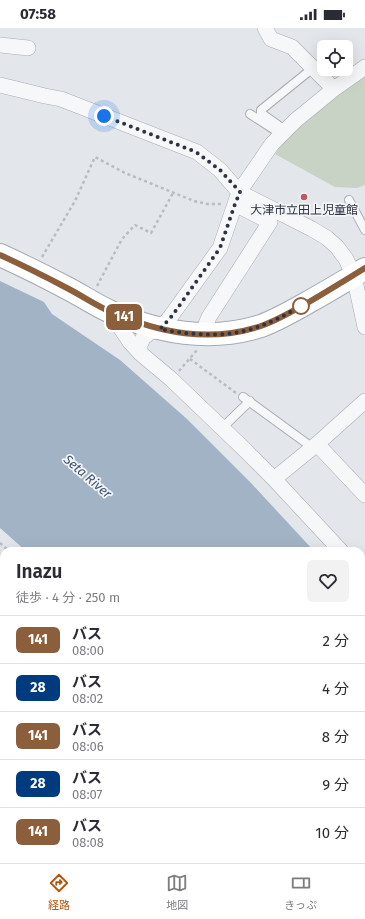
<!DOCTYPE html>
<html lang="ja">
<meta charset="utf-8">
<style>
:root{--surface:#fff;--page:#f2f2f3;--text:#2b2b33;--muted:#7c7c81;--line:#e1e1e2;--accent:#b45309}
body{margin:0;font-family:"Fira Sans","Noto Sans JP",sans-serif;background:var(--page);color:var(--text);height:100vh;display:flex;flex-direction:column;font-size:15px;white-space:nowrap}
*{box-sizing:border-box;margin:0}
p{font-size:13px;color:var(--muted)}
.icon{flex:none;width:22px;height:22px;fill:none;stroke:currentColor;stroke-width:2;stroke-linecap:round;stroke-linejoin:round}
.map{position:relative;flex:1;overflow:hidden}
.sheet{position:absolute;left:0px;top:519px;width:365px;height:316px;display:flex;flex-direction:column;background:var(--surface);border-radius:12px 12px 0 0;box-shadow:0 4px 16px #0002}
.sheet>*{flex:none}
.badge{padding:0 8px;border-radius:6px;font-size:14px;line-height:26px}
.fabs{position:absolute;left:317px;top:12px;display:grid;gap:8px}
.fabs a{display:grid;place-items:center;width:36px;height:36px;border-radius:6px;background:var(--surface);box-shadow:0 4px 16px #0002;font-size:20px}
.you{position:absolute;width:20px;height:20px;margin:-10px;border:3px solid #fff;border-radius:50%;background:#1a73e8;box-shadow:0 0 0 6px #1a73e833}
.map>.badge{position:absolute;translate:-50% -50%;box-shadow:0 0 0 2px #fff}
.round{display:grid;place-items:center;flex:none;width:42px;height:42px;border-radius:6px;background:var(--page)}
.overview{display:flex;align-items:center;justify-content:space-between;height:68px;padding:0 16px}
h1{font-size:19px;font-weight:600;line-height:30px}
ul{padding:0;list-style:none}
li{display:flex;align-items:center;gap:12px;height:48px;padding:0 16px;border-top:1px solid var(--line)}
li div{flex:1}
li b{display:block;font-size:15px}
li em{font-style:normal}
li .badge{min-width:44px;font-weight:700;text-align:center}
.status{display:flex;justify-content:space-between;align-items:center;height:28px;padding:0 20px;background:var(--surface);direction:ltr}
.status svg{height:11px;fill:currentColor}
.menu{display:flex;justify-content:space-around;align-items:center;height:56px;border-top:1px solid var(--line);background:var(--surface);font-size:11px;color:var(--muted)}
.menu a{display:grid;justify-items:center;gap:2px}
.menu .current{color:var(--accent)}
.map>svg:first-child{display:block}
.green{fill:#c8d3c5}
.water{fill:#a2b3c6}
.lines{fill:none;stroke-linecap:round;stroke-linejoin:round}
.lane-casing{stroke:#a9adb4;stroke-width:10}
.street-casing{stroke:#a9adb4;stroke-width:16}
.primary-casing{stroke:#a4aab4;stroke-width:24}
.highway-casing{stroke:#8c939f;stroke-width:24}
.path{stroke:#babcc1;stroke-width:2.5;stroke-dasharray:3 3;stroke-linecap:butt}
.lane{stroke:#f6f7f8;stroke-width:8}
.street{stroke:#f6f7f8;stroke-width:15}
.primary{stroke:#fff;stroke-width:22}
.highway{stroke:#fff;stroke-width:22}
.line-casing{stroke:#fff;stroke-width:9}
.line{stroke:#8b5e3c;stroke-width:6}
.walk{stroke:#2d3340;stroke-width:4;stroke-dasharray:0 7.2}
.poi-dot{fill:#c15664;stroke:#f3f5f7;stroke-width:1.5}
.stop-dot{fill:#fff;stroke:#8b5e3c;stroke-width:2}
.labels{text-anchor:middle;stroke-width:3.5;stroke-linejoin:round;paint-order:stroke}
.poi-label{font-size:12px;fill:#2d3340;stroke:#f3f5f7}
.water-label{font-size:13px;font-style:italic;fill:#3b5270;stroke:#f3f5f7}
</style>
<div class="status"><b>07:58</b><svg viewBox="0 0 49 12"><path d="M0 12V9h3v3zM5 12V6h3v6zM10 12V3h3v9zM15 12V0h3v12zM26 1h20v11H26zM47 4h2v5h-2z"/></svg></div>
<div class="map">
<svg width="365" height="835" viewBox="0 0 365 835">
<rect width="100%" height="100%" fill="#e3e6ea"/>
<path class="green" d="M364,45l1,2v110l-8,3 -22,-1 -60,-33 11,-15z"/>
<path class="water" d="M0,253l44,21 8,12 68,46 67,59 64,64 63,68h-288l-26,-23z
M361,574l4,4v250l-4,-2z"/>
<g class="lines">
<defs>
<path id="lane" d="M250,86l31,20
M285,102l-24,-17v-3l52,-42
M349,172l16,30
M243,369l70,51
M222,400l28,-27"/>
<path id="street" d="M265,0l6,11 21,8 42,42
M0,17l28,3
M0,57l45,11 16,3 136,53 23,18 19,22 73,37 15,9 10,9 9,12 8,17 11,51
M109,283l21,31 10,11 31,26 72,69 31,31 67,72
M206,296l3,-7 61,-95 -35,-18
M140,325v-8l3,-7 6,-5 11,-4 11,-13 49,-68 15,-44 4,-12 33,-48 24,-24 38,-31 31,-22
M317,416l48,51
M274,451l43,-35 48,-43
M361,544l4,4
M4,725l-4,5v7l4,2
M0,777l4,-8
M276,831l5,4
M74,835l2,-4"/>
<path id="primary" d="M0,227c22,10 44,21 65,32 16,8 30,18 46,25 48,21 99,30 150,14 16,-6 30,-14 44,-22 20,-11 40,-23 60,-35"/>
<path id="highway" d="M0,620l4,3
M179,831l3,4"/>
</defs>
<use href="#lane" class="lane-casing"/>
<use href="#street" class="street-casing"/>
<use href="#primary" class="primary-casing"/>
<use href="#highway" class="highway-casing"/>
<path class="path" d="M42,229l33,-56 20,-44 30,16 69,28 13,3h15
M97,258l25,-47 13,-14 16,8 22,-40
M190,331l46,34
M179,343l18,-21
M0,515l9,8
M355,831l7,4"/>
<use href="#lane" class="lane"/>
<use href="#street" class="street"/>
<use href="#primary" class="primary"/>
<use href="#highway" class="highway"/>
</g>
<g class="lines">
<defs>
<path id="line" d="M0,227c22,10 44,21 65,32 16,8 30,18 46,25 49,21 98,31 150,14 15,-5 28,-13 41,-20 21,-12 42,-25 63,-38"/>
</defs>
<use href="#line" class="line-casing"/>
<use href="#line" class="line"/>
<path class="walk" d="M104,88l92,36 24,18 20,22 -5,12 -15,44 -48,68 -12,13c25,5 53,8 79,3 22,-4 43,-15 62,-26"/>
</g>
<circle class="poi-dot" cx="304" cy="169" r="4"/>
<circle class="stop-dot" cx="301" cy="278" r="8"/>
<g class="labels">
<g class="poi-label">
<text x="304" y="186">大津市立田上児童館</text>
</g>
<g class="water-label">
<text transform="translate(88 448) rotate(41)" y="5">Seta River</text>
</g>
</g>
</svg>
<div class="fabs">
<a><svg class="icon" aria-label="locate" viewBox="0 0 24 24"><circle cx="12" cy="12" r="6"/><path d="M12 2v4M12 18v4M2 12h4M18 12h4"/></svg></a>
</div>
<div class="you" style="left:104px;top:88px"></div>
<b class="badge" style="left:124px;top:289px;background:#8b5e3c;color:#fff">141</b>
<section class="sheet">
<div class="overview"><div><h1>Inazu</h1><p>徒歩 · 4 分 · 250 m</p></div><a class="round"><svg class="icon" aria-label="heart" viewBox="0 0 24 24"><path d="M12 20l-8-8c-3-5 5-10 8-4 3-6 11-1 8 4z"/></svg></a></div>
<ul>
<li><span class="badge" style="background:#8b5e3c;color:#fff">141</span><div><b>バス</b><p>08:00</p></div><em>2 分</em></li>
<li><span class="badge" style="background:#003b80;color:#fff">28</span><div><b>バス</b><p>08:02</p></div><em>4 分</em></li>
<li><span class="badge" style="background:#8b5e3c;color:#fff">141</span><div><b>バス</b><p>08:06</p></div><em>8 分</em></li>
<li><span class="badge" style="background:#003b80;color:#fff">28</span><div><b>バス</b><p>08:07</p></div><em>9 分</em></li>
<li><span class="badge" style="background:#8b5e3c;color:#fff">141</span><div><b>バス</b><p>08:08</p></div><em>10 分</em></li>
</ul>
</section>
</div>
<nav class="menu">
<a class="current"><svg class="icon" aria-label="directions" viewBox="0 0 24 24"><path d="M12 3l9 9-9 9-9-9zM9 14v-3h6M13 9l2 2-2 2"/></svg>経路</a>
<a><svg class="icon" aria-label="map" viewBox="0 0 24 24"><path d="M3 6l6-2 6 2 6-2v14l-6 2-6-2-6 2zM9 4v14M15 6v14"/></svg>地図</a>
<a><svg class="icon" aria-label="tickets" viewBox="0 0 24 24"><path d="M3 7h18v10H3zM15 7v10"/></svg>きっぷ</a>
</nav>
